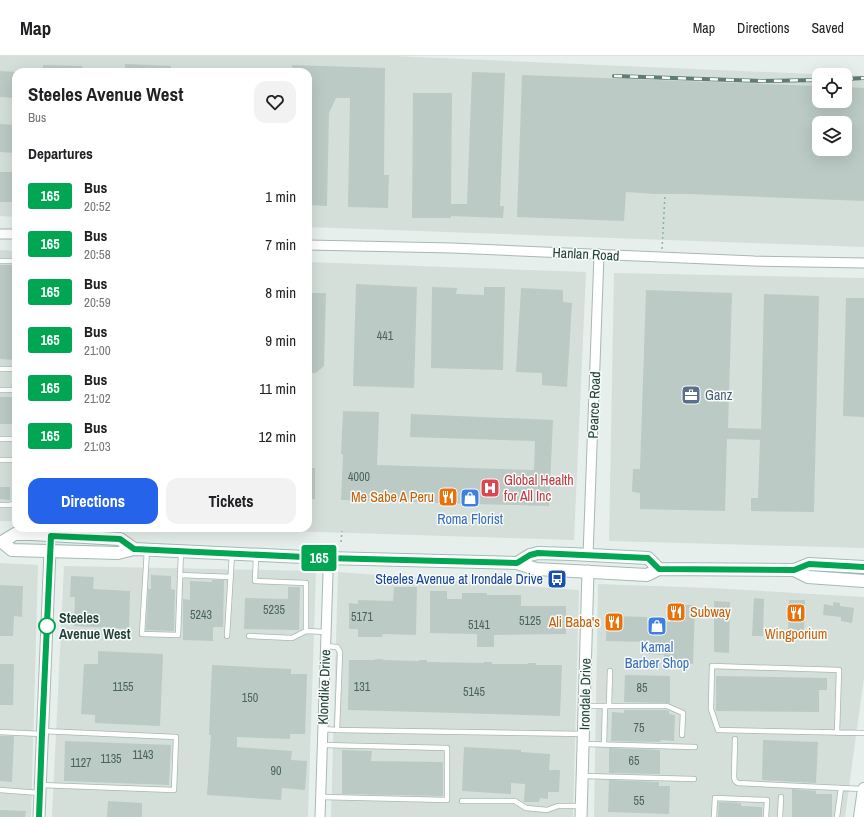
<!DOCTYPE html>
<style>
:root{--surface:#fff;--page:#f2f2f2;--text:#202124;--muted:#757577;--line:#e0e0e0;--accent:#2563eb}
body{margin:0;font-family:"Archivo Narrow",sans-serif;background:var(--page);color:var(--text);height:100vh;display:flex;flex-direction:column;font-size:15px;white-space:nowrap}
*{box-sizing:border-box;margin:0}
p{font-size:13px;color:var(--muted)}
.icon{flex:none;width:22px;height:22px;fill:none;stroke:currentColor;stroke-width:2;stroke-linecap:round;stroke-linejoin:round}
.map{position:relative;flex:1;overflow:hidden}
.panel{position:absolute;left:12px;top:12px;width:300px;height:464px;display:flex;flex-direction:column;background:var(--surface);border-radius:12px;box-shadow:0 4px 16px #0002}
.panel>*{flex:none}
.badge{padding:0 8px;border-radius:3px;font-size:14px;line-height:26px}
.controls{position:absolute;left:812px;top:12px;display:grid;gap:8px}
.controls a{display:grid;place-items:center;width:40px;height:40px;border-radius:8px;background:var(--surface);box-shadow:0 4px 16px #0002;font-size:20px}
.map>.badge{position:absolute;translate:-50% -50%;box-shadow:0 0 0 2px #fff}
h2{padding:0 16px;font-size:15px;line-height:36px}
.round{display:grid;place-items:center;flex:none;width:42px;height:42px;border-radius:12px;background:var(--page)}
.summary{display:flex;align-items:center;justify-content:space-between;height:68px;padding:0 16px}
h1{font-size:19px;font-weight:700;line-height:30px}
.primary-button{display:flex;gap:8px;margin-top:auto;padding:8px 16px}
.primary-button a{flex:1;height:46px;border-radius:12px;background:var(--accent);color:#fff;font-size:16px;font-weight:700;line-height:46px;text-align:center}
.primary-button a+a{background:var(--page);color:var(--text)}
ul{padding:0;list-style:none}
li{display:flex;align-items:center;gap:12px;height:48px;padding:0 16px}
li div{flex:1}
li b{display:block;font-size:15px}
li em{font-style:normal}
li .badge{min-width:44px;font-weight:700;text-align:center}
header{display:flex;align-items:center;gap:24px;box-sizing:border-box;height:56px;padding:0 20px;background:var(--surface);border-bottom:1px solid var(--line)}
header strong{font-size:19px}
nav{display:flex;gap:22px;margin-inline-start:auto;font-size:14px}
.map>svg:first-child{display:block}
.built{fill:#d4dfda;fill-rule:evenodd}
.building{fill:#bbcac4;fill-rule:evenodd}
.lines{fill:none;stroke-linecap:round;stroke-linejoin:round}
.service-casing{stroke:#a8b8b2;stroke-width:6}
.minor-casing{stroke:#a8b8b2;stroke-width:11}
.tertiary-casing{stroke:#a8b8b2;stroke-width:13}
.secondary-casing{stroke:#a4bbb3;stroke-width:14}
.path{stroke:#86b3a5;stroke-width:1.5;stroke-dasharray:2 3;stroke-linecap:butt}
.service{stroke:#fff;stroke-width:4.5}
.minor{stroke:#fff;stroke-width:9}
.tertiary{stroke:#fff;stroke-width:11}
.secondary{stroke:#fff;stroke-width:12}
.rail-casing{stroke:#5f7d75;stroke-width:4}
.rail{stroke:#f7fbf9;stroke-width:2.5;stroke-dasharray:8;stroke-linecap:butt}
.line-casing{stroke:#fff;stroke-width:9}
.line{stroke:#00a651;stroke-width:6}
.stop-dot{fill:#fff;stroke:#00a651;stroke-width:2}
.labels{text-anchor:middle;stroke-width:3;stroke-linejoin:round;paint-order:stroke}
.number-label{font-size:12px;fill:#4a645c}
.street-label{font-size:14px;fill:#24423a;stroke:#f7fbf9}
.service-label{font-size:14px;fill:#4e5e75;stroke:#f7fbf9;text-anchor:start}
.health-label{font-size:14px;fill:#be3a42;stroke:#f7fbf9;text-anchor:start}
.food-label{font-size:14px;fill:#c56008;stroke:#f7fbf9;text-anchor:end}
.shop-label{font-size:14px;fill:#366cbe;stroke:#f7fbf9}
.transit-label{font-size:14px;fill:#164399;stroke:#f7fbf9;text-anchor:end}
.stop-label{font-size:14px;font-weight:bold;fill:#24423a;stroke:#f7fbf9;text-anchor:start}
</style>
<header>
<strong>Map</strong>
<nav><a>Map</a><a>Directions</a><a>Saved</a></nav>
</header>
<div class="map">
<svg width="864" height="761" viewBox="0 0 864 761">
<rect width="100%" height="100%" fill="#e6efeb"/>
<path class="built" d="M0,0h394l442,19h-17v26h26v-26l19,1v171l-556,-20v-155h-292v145l-16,-1zM819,67h26v26h-26z
M0,194l16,1v270h-16z
M308,206l278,10 -12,268 -388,-12h122z
M614,217l250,5v270l-255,-7z
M0,507l38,2 -7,252h-31z
M64,510l252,5 -8,246h-256z
M338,516l241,18 -6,227h-242z
M598,528l113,4 153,9v80l-19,140h-251z"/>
<path class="building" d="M125,8l46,2v6h-46z
M43,9l39,1v6h-39z
M291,9l94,3 -1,107h5l-1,33 -40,-1 2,-109h-14l-7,15 -2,93 -19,-1v-133h-12z
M0,15l16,1v26l-16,-1z
M472,16l33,1 -5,133h4l-1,12 -52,-2v2h-39l1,-125h39l-1,111h16z
M522,19l297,11v15h26v-14l19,1v113l-175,-7h-34l-29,-2 -2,29 -107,-4zM819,67h26v26h-26z
M0,68l16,1v28l-16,-1z
M0,116h16v30h-16z
M0,209h16v95l-16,-1z
M356,228l61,3 -3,101 -61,-2z
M432,231l25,1 -1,6 28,1v-8h21l-2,83 -72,-2z
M521,232l42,2v12l9,1 -5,84 -25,-2v-12l-26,-1z
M646,234l86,3 -4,135 33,1 3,-135 55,2 -5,216 -63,-1v-13h7l2,-58 -33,-1 -2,72 -85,-2v-16l-8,-1 1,-23h7z
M308,237h18l-2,73 -8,7h-8z
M846,242h18v119l-21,-1z
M0,341h16v27h-16z
M343,355l36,1 -2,53 157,5 1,-29 -125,-4 1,-23 142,6 -4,86 -208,-6 2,-46h-2z
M308,412h7v31h-7z
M0,431h10v13l-10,-1z
M151,519l20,1v13l4,1 -1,41 -28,-1 2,-41h3z
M71,520l23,1 -1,12 37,2 -1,38 -55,-3 1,-29h-5z
M212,524h12l-1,47h-10v14l-30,-1v-41l7,1v-19l22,1z
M0,529l23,1 -1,31 -8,-1 -1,20h-13z
M288,531h12l-1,43 -55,-1 1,-31 43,1z
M394,531h23l-1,48 -33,-1 -1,3h-24v-8h-9v-26l9,1v-4l35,1z
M430,535h17v8h15v-6h25v2h34v11h45v28l-72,1v12h-17v-13l-47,-1z
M754,542l10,1 -1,37h-11z
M789,544h16l-1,33h-16z
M714,545l16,1 -1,51 -15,-1z
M833,546l7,1v3l14,2 -2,15 -11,-2v-4l-18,-2 1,-11 9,2z
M670,549h25l-2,59 -29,-1v-8l-16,-1v-12l-42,-1 1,-25 40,1v5h23z
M98,595l65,3 -3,72 -65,-3v-8l-14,-1 3,-50h14z
M375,603h8v1l36,1v-1h8v2l57,1v-1h8v2h36v-1h8v2h26l-2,51 -212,-6 1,-50h26z
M0,608h14l-1,41h-13z
M212,609l79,4v5h16l-2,60h-15v5l-53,-2v10l55,4 -1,9 16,1 -2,29 -23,-2 -1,12 -74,-5 4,-60h-2z
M625,619l45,1v27l-46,-1z
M716,620l111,2v12h-8v22l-103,-1z
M624,654h42l3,1v3l6,1 -1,26 -13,-1 -1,2 -49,-1 1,-29 12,1z
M0,680h14l-2,46 -12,-1z
M763,684l55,2 -2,41 -54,-3z
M65,685l106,4 -2,40 -105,-4z
M464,691l57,3v2l29,2 -1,16h11l-1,22h-11v7l-8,-1 -1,4h-15l1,-18 -14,-1v11l-49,-3z
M609,692l51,2v24l-51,-1z
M342,694l30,1 -1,10 72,1v34l-101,-2z
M609,724l50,2v4h11l-1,28 -61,-2z
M792,733l24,2v3h16v23h-40z
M108,745l34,2v14h-35z
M719,746l22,1v3l21,1v10h-44z
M0,754l26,1 -1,6h-25z"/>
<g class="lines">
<defs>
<path id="service" d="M0,205h16
M0,313h16
M0,334h16
M0,383h16
M0,404h16
M0,449h10l6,-2
M147,494l-5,84 36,1 3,-84
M256,500l-1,25 51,2v48l20,1
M180,519l51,2
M227,580l5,-82
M249,580l43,2 14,-7
M325,590l12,1 3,5 -3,78 247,4
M584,650h83l16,7 -1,22
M609,650l1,-35
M323,673l14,1
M0,676l42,2
M837,677l2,-63 -127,-4 -1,43 7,21 146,3
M735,683l-1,38 1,4 3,2 124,6
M583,688l112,3
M604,689l1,-39
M583,720l111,3
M40,729l134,5 2,-53 -134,-6
M0,734l40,3
M320,741l127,3v-52l-125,-3
M462,745h53l11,7 21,2 11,-4h24
M714,761l1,-19 52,2 -1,17
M780,761l1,-20
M837,761l4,-29"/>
<path id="minor" d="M0,178h16
M308,189l144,3 302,13 110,2
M588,500l11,-302
M320,761l8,-243 -2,-16"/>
<path id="tertiary" d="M39,761l11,-266
M581,761l7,-246"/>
<path id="secondary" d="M0,486h2l13,-8h17l88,5 14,10
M2,486l10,8 106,3 16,-4 192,9 191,5 19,6 111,6 12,-6 135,1 15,-6 55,3
M517,507l13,-8 8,-2 33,1 77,4 11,11
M794,514l14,7 56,4
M860,761l4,-28"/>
</defs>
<use href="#service" class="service-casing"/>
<use href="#minor" class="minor-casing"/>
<use href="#tertiary" class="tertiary-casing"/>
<use href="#secondary" class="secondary-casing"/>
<path class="path" d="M662,193l3,-54
M341,486l1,-11"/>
<use href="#service" class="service"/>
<use href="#minor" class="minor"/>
<use href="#tertiary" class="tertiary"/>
<use href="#secondary" class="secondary"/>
<defs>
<path id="rail" d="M614,20l148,5 57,-1
M845,23l19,-1"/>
</defs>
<use href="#rail" class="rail-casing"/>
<use href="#rail" class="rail"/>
</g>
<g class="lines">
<defs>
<path id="line" d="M39,761l3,-83 9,-198 69,3 14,10 192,9 191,5 13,-8 8,-2 110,5 11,11 135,1 15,-6 55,3"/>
</defs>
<use href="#line" class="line-casing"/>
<use href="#line" class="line"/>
</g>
<defs>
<symbol id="office-square" viewBox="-11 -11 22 22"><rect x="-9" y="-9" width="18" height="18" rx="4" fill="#5c6f8a" stroke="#f7fbf9"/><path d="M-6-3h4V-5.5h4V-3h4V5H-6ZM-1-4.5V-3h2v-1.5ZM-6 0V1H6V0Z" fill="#fff"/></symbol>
<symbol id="hospital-square" viewBox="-11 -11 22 22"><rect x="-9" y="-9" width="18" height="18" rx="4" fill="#e0444e" stroke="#f7fbf9"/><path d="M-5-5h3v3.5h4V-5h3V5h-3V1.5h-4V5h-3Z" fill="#fff"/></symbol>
<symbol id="restaurant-square" viewBox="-11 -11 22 22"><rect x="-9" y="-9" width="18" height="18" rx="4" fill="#e8710a" stroke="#f7fbf9"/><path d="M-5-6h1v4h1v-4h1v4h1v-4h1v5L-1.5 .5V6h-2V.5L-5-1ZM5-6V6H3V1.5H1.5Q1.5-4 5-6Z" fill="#fff"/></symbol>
<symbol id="shop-square" viewBox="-11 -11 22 22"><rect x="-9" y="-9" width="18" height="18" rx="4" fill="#3f7fe0" stroke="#f7fbf9"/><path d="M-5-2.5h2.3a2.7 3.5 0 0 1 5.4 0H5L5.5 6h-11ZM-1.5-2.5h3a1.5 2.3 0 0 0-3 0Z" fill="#fff"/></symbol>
<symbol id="bus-square" viewBox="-11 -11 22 22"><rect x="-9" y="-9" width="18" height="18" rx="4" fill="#1a4fb4" stroke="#f7fbf9"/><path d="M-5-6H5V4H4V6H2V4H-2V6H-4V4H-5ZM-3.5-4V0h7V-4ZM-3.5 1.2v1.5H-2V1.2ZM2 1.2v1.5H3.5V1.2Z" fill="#fff"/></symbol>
</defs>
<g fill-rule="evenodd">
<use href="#office-square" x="680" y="328" width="22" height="22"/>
<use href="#hospital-square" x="479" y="421" width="22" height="22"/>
<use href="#restaurant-square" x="437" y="430" width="22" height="22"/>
<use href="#shop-square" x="459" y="431" width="22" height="22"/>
<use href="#bus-square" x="546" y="512" width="22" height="22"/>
<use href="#restaurant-square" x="665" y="545" width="22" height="22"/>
<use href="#restaurant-square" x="785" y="546" width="22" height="22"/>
<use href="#restaurant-square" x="603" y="555" width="22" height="22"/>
<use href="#shop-square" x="646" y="559" width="22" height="22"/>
</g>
<circle class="stop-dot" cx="47" cy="570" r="8"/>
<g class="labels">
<g class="number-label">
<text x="385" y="284">441</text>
<text x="359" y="425">4000</text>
<text x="274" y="558">5235</text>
<text x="201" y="563">5243</text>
<text x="362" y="565">5171</text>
<text x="530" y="569">5125</text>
<text x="479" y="573">5141</text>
<text x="123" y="635">1155</text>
<text x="362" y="635">131</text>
<text x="642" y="636">85</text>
<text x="474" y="640">5145</text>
<text x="250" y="646">150</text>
<text x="639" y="676">75</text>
<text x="143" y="703">1143</text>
<text x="111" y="707">1135</text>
<text x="634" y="709">65</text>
<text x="81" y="711">1127</text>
<text x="276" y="719">90</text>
<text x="639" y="749">55</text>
</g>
<g class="street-label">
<text transform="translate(586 198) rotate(3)" y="5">Hanlan Road</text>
<text transform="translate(594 349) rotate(-88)" y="5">Pearce Road</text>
<text transform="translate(324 631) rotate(-88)" y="5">Klondike Drive</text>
<text transform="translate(585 638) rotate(-89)" y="5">Irondale Drive</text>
</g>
<g class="service-label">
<text x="705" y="344">Ganz</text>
</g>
<g class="health-label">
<text x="504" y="429">Global Health<tspan x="504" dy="16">for All Inc</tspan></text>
</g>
<g class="food-label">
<text x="434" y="446">Me Sabe A Peru</text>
<text x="690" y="561" text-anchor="start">Subway</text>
<text x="600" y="571">Ali Baba's</text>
<text x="796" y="583" text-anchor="middle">Wingporium</text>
</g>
<g class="shop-label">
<text x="470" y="468">Roma Florist</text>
<text x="657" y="596">Kamal<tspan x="657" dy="16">Barber Shop</tspan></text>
</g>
<g class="transit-label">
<text x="543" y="528">Steeles Avenue at Irondale Drive</text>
</g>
<g class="stop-label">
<text x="59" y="567">Steeles<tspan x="59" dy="16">Avenue West</tspan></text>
</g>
</g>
</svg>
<div class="controls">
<a><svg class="icon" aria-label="locate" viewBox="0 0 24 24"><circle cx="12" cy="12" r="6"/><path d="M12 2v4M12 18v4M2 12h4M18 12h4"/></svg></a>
<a><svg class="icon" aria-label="layers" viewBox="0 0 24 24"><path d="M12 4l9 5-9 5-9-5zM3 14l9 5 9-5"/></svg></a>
</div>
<b class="badge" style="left:319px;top:502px;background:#00a651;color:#fff">165</b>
<section class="panel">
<div class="summary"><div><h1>Steeles Avenue West</h1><p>Bus</p></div><a class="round"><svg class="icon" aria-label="heart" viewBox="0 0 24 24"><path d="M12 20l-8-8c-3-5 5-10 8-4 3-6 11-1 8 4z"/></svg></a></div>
<h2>Departures</h2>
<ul>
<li><span class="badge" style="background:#00a651;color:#fff">165</span><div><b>Bus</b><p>20:52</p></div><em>1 min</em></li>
<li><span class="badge" style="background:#00a651;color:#fff">165</span><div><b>Bus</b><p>20:58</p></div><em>7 min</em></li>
<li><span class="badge" style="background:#00a651;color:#fff">165</span><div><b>Bus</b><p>20:59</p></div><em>8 min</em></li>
<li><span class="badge" style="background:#00a651;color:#fff">165</span><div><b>Bus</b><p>21:00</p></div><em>9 min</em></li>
<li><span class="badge" style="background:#00a651;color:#fff">165</span><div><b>Bus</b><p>21:02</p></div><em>11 min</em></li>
<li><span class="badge" style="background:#00a651;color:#fff">165</span><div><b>Bus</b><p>21:03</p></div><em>12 min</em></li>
</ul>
<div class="primary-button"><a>Directions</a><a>Tickets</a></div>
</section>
</div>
